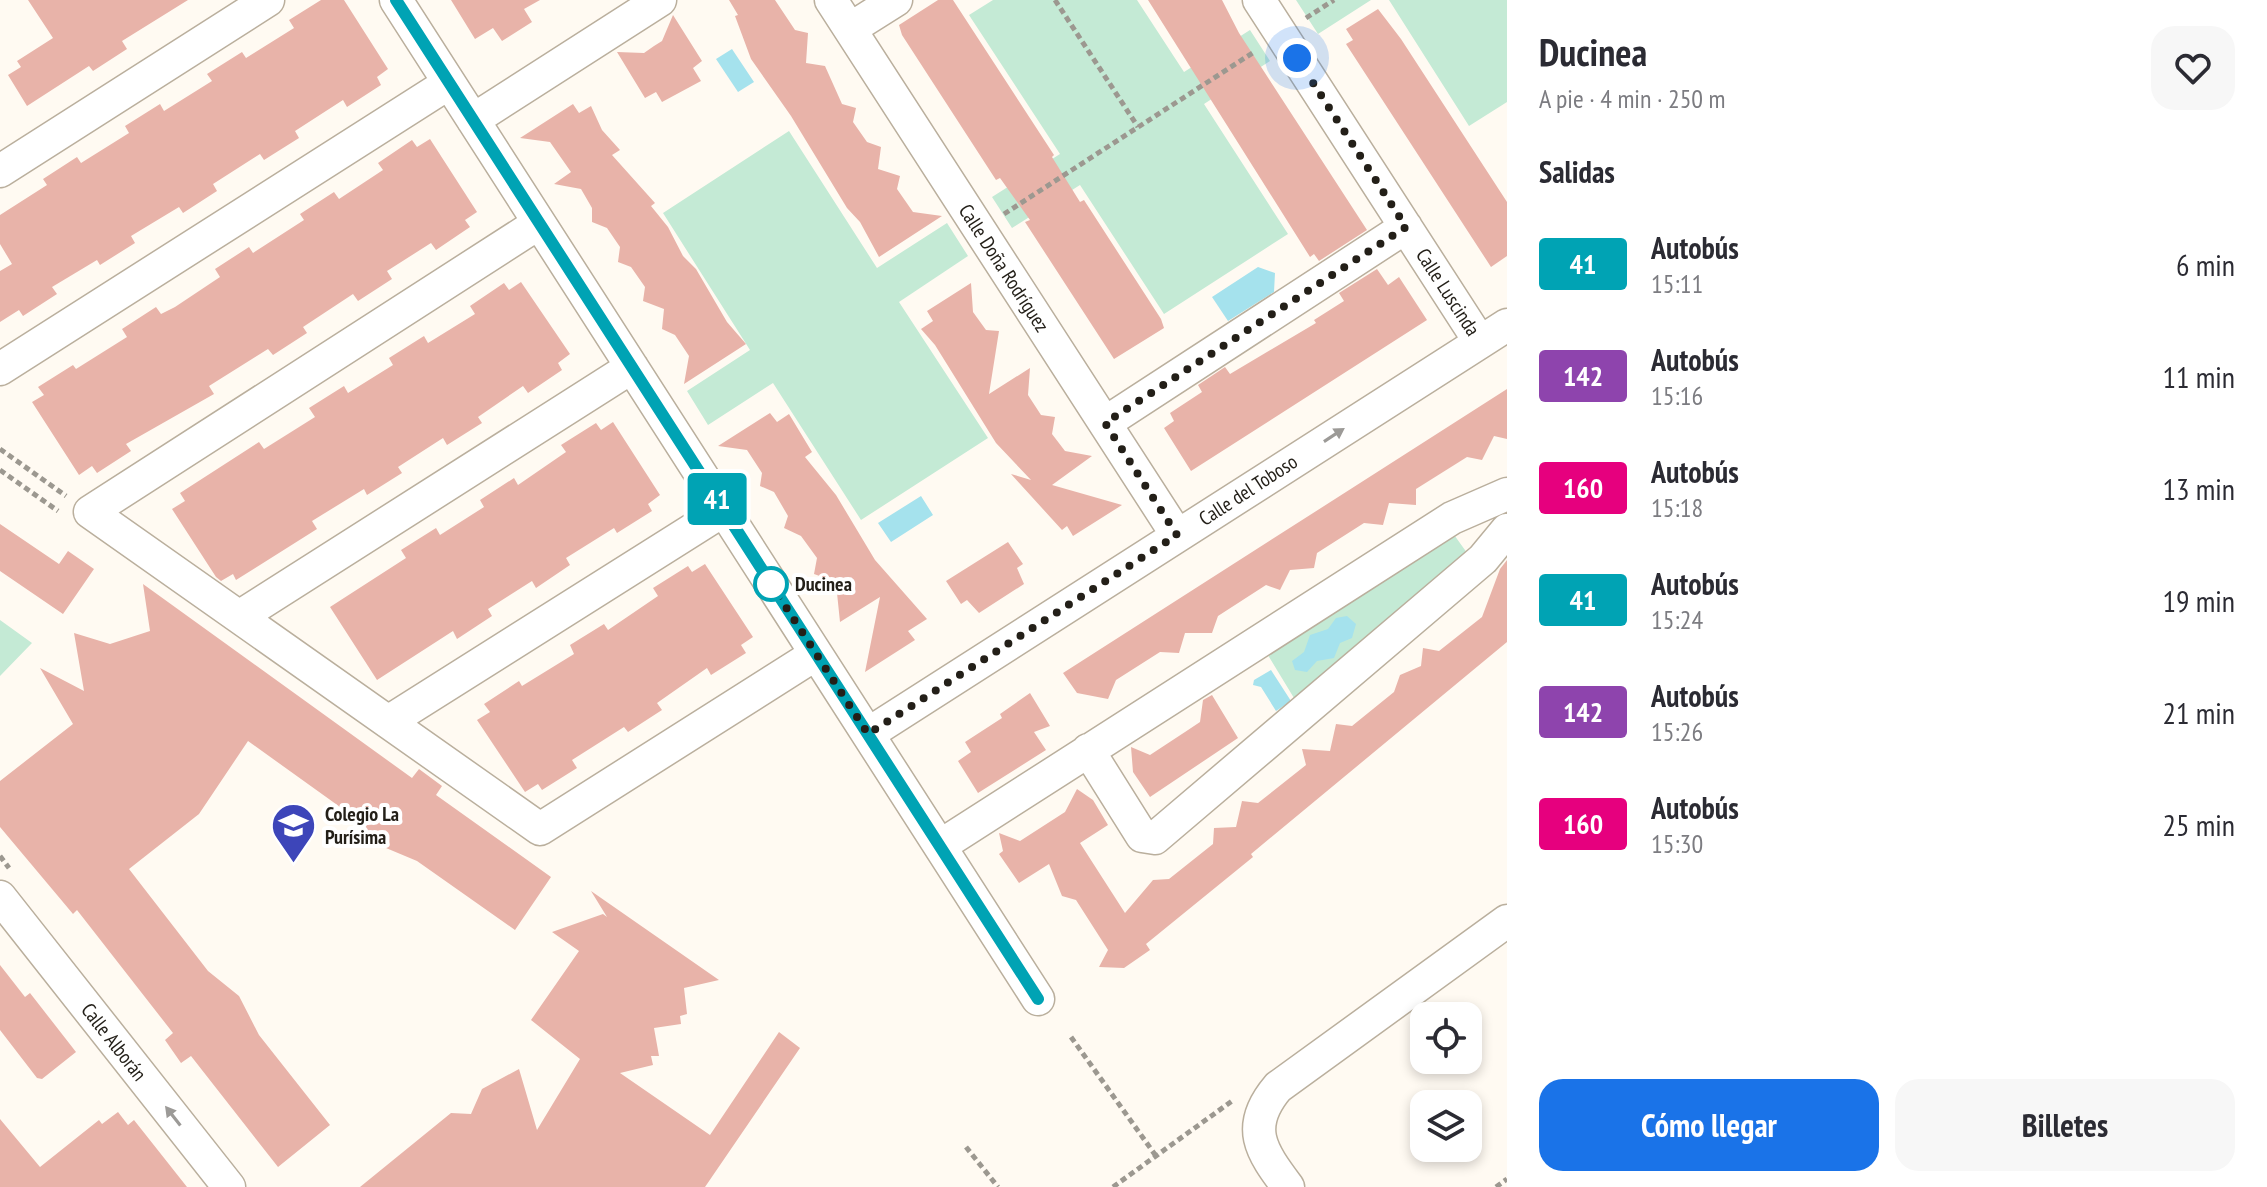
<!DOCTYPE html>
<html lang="es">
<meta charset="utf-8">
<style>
:root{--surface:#fff;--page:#f7f7f7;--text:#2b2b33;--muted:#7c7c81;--accent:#1a73e8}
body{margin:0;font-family:"PT Sans Narrow",sans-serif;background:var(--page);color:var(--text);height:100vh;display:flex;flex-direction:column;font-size:30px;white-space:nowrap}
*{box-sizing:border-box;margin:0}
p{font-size:26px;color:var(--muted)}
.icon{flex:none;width:44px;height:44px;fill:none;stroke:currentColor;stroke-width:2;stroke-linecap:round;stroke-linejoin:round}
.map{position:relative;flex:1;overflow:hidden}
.drawer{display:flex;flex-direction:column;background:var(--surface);width:760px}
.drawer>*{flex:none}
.badge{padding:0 16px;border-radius:6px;font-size:28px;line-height:52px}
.controls{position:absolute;left:1410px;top:1002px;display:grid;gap:16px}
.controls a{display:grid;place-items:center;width:72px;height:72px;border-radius:16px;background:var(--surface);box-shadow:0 4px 12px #0003;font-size:40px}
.you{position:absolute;width:40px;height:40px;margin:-20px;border:6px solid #fff;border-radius:50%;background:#1a73e8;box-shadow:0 0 0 12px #1a73e833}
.map>.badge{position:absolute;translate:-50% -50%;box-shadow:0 0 0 4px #fff}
h2{padding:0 32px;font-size:30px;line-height:72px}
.round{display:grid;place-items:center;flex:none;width:84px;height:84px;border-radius:24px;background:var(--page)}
.head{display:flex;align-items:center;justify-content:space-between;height:136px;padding:0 32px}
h1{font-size:38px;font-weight:700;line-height:60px}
.cta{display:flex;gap:16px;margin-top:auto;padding:16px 32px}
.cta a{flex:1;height:92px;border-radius:24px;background:var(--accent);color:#fff;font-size:32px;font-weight:700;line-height:92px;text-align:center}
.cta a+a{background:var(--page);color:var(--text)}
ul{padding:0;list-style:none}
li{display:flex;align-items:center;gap:24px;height:112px;padding:0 32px}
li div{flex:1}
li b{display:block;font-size:30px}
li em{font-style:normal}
li .badge{min-width:88px;font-weight:700;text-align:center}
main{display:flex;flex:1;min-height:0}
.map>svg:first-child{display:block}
.green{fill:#c4ead5}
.water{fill:#a5e2ed}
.building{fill:#e8b3a9}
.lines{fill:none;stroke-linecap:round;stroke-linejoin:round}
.minor-casing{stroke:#baaf9d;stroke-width:35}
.path{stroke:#9c9890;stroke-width:5;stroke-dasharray:6 4;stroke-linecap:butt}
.minor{stroke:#fff;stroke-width:32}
.oneway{fill:#9c9a97}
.line-casing{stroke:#fff;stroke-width:18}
.line{stroke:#00a3b4;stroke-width:12}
.walk{stroke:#231f18;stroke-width:8;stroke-dasharray:0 14.4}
.stop-dot{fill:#fff;stroke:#00a3b4;stroke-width:4}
.labels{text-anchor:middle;stroke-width:8;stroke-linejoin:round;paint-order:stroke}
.street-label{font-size:20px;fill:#231f18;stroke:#fff}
.stop-label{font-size:20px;font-weight:bold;fill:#231f18;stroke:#fff;text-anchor:start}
.poi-label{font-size:20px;font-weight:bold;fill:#231f18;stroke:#fff;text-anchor:start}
</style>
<main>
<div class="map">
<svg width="1507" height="1187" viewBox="0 0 1507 1187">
<rect width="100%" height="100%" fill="#fffaf2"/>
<path class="green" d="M993,0h144l47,72 66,-42 20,31 -66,43 84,130 -124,80 -84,-129 -68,43 -20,-31 68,-43 -91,-139z
M1296,0h75l-53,34z
M1389,0h118v102l-38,24z
M789,131l88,137 70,-45 21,33 -69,46 89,136 -127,82 -88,-137 -65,42 -21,-34 63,-41 -87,-137z
M1452,532l18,25 -173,146 -31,-51z
M0,620l32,23 -32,33z"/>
<path class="water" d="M732,49l22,33 -16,10 -22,-33z
M1258,267l17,6 -1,19 -46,29 -16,-24z
M921,496l12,19 -42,27 -13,-19z
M1347,616l9,8 -4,14 -12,5 -6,15 -17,3 -10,11 -12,-2 -3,-9 12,-9 6,-17 18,-6 8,-11z
M1271,670l20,31 -15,10 -15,-24 -8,-2 1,-5z"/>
<path class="building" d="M28,0h160l-66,41 5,8 -34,22 -4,-5 -62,40 -19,-31 13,-8 -4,-6 36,-23z
M321,0h23l44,69 -11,8 4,8 -34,22 -4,-7 -48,31 4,7 -35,22 -4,-6 -47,30 4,7 -34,22 -4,-6 -48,29 4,7 -35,22 -3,-5 -45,27 5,7 -34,22 -4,-6 -19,12v-51l12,-7 -12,-20v-29l47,-30 -4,-6 34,-22 4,6 48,-30 -4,-7 35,-22 4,7 48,-30 -5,-7 35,-22 4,6 48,-30 -5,-8z
M451,0h89l-16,9 8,13 -30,19 -9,-13 -18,11z
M729,0h46l20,30 13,3 -2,30 19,3 17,38 14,4 -3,14 14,20 14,5 -3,22 22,7 -3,13 16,23 29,4 -63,41 -19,-35 -13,-14 -56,-92 -40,-57 -16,-43 3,-1z
M938,0h15l101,155 -2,2 28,45 4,-2 77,119 3,9 -50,31 -89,-137 5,-2 -30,-42 -4,2 -94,-145 -3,-10z
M1148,0h74l17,33 128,197 -48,31 -5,-7 -4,3z
M1378,9l23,30 106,163v54l-16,11 -145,-223 7,-4 -7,-11z
M673,15l29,46 -9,7 8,13 -39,21 -6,-10 -11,6 -28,-46 27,1 10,-7 8,-5z
M573,104l6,9 12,-7 11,24 18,20 -8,5 43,48 -4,3 17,21 15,29 13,13 31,53 19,22 -62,40 5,-28 -14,-21 -13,-6 2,-20 -21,-8 2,-14 -14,-20 -13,-5 2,-15 -13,-19 -15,-6v-14l-11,-19 -27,-5 17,-12 -21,-30 -30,-4z
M430,139l47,73 -12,8 5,7 -34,23 -5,-7 -44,28 5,8 -34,22 -5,-7 -50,33 4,6 -34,22 -5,-6 -59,37 5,8 -88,50 5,7 -34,22 -5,-7 -13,9 -47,-73 12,-7 -6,-8 35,-22 3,4 51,-32 -5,-8 34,-22 5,7 14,-7 45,-30 -5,-8 34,-22 4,6 51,-33 -4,-6 34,-22 5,7 44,-29 -5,-7 34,-23 5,7z
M1377,269l11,16 11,-8 28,43 -236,151 -27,-43 10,-7 -4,-8 32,-21 -4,-7 27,-18 5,7 86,-51 -2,-3 30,-19 -5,-8z
M521,282l49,72 -12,9 4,7 -34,23 -5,-7 -45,31 4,6 -35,22 -4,-7 -45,29 4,6 -35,22 -3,-6 -52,32 5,8 -81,51 -3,-6 -12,7 -5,-4 -44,-68 13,-8 -5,-8 79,-51 5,7 51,-32 -6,-9 35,-22 4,7 45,-28 -4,-7 35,-22 4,7 47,-29 -5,-8 34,-23 5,7z
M971,283l2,29 13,18 13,1 -10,63 41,-26 -2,27 13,20 14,2 -3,17 13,17 27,5 -40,29 70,20 -49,31 -6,-10 -5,4 -51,-56 20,6 -35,-37 -61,-98 -14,-16 12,-8 -6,-10z
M1507,389v50l-13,-3 -12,24 -15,-3 -51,32v16l-27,-2 -6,22 -19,-2 -47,30 -3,15 -24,2 -10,20 -14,-5 -48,31 -6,17h-27l-6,20 -19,-1 -44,28 -8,19 -31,-6 -14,-20z
M770,413l7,9 12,-8 23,38 -7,5 31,38 39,65 52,59 -19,12 7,9 -50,32 15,-75 -40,25 -3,-29 -9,-14 -14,-5 3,-16 -16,-22 -17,-8 4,-12 -14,-24 -14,-6 2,-13 -15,-23 -29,-4z
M613,422l47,73 -12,9 4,7 -35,22 -3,-5 -48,30 4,7 -34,23 -4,-7 -44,28 4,7 -35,23 -4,-8 -76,49 -47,-73 76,-49 -5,-8 35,-22 4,7 44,-28 -4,-7 34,-22 4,7 48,-33 -5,-7 35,-22 5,7z
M0,524l59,40 9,-13 26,18 -31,45 -63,-43z
M1008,542l15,22 -6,4 7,16 -45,29 -12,-13 -6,4 -15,-23z
M1507,560v82l-256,212 2,3 -107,87 4,6 -26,18 -25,-1 9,-17 -32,-50 -14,-4 -13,-32 -30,19 -20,-29 4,-3 -4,-18 21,8 45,-29 12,-23 16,11 15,25 -28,18 45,70 28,-33 16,-1 44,-35 1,-16 22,-1 6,-26 16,2 48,-38 -4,-16 28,2 6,-27 16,2 42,-34 6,-17 21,-9 2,-18 16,3 43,-34 18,-48z
M705,564l48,73 -12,8 5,8 -35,22 -4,-7 -50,35 5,7 -34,22 -4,-5 -52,33 5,8 -35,22 -4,-6 -13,8 -48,-72 13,-8 -6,-8 35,-23 3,5 52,-32 -4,-9 34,-21 4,6 50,-34 -5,-8 35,-22 4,6z
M143,584l269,194 7,-9 23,17 -6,9 115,82 -36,53 -98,-69 -31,-13 -32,-31 -106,-76 -49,73 -70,55 79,102 31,25 20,39 71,90 -52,42 -87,-111 -10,7 -16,-23 8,-7 -96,-123 -4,4 -73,-87v-46l73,-57 -33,-56 44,23 -10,-58 36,11 40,-13z
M1030,693l20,33 -16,6 12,18 -68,43 -20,-32 13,-9 -6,-10 37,-24 -2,-4z
M1212,695l26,43 -88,59 -17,-25 -2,-25 19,8 35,-23 15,-10 3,-22z
M591,891l128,89 -35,8 3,26 -7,2 1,8 -27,4 5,28h-8l2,9 -33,8 90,62 69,-103 21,16 -95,139h-345l91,-74 20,1 11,-25 37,-20 18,61 43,-71 -49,-39 48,-69 -27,-19 51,-18 4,3z
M0,965l25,32 5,-4 46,59 -34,27 -5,-1 -37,-48z
M118,1112l10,13 6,-5 53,67h-187v-68l40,48 59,-47 3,4z"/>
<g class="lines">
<defs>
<path id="minor" d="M396,0l642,999
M831,0l346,535
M1259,0l221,342
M850,29l46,-29
M473,120l187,-120
M0,171l268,-171
M539,223l-449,289 450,317 276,-175
M0,369l449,-286
M1105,423l301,-196
M239,617l393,-250
M388,722l336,-212
M868,734l639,-409
M1088,750l54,86 13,2 328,-279 24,-29
M940,846l512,-328 55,-24
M0,897l229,290
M1288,1187c-27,-36 -44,-60 -10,-100l229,-166"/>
</defs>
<use href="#minor" class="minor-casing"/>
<path class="path" d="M1055,0l83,127
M1306,18l28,-18
M1004,214l250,-162
M0,449l66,47
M0,470l58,41
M0,856l9,12
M1071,1037l85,119
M966,1147l32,40
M1113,1187l119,-86
M1496,1187l11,-8"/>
<use href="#minor" class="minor"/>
</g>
<defs><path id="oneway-solid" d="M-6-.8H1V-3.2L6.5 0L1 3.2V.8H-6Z" transform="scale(2)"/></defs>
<g class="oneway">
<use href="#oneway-solid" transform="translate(1334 435) rotate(-33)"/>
<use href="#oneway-solid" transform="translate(173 1116) rotate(-128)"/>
</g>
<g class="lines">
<defs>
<path id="line" d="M396,0l642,999"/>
</defs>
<use href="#line" class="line-casing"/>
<use href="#line" class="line"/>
<path class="walk" d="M771,584l97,150 309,-199 -72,-112 301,-196 -109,-169"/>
</g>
<defs>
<symbol id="school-pin" viewBox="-11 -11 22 30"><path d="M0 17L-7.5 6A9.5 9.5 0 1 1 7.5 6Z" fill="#3d45b9" stroke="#fff"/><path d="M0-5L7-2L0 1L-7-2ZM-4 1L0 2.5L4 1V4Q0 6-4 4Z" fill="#fff"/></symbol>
</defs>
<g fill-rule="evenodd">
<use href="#school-pin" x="268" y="800" width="51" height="69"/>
</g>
<circle class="stop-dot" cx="771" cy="584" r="16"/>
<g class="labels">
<g class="street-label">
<text transform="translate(1004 268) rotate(57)" y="7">Calle Doña Rodríguez</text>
<text transform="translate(1448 292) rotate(57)" y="7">Calle Luscinda</text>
<text transform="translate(1248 490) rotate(-33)" y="7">Calle del Toboso</text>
<text transform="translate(114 1042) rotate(52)" y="7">Calle Alborán</text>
</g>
<g class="stop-label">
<text x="795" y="591">Ducinea</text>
</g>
<g class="poi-label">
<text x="325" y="821">Colegio La<tspan x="325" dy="23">Purísima</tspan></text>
</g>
</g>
</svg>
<div class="controls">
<a><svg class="icon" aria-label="locate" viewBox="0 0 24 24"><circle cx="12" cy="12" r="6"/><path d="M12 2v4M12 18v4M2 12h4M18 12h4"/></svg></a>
<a><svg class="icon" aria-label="layers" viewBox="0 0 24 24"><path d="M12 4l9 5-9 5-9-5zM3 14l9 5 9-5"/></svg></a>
</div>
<div class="you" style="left:1297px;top:58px"></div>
<b class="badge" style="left:717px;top:499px;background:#00a3b4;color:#fff">41</b>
</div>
<section class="drawer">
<div class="head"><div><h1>Ducinea</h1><p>A pie · 4 min · 250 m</p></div><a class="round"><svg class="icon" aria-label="heart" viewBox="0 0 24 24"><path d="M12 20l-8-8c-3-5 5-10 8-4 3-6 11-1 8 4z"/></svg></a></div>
<h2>Salidas</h2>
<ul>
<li><span class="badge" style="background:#00a3b4;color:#fff">41</span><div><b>Autobús</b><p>15:11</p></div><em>6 min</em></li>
<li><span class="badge" style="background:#8e44ad;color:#fff">142</span><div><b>Autobús</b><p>15:16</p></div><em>11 min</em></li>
<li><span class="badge" style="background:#e6007e;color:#fff">160</span><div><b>Autobús</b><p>15:18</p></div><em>13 min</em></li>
<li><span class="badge" style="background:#00a3b4;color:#fff">41</span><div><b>Autobús</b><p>15:24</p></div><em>19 min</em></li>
<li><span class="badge" style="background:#8e44ad;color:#fff">142</span><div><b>Autobús</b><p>15:26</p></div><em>21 min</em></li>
<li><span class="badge" style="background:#e6007e;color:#fff">160</span><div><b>Autobús</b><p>15:30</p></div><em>25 min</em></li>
</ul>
<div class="cta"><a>Cómo llegar</a><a>Billetes</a></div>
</section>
</main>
